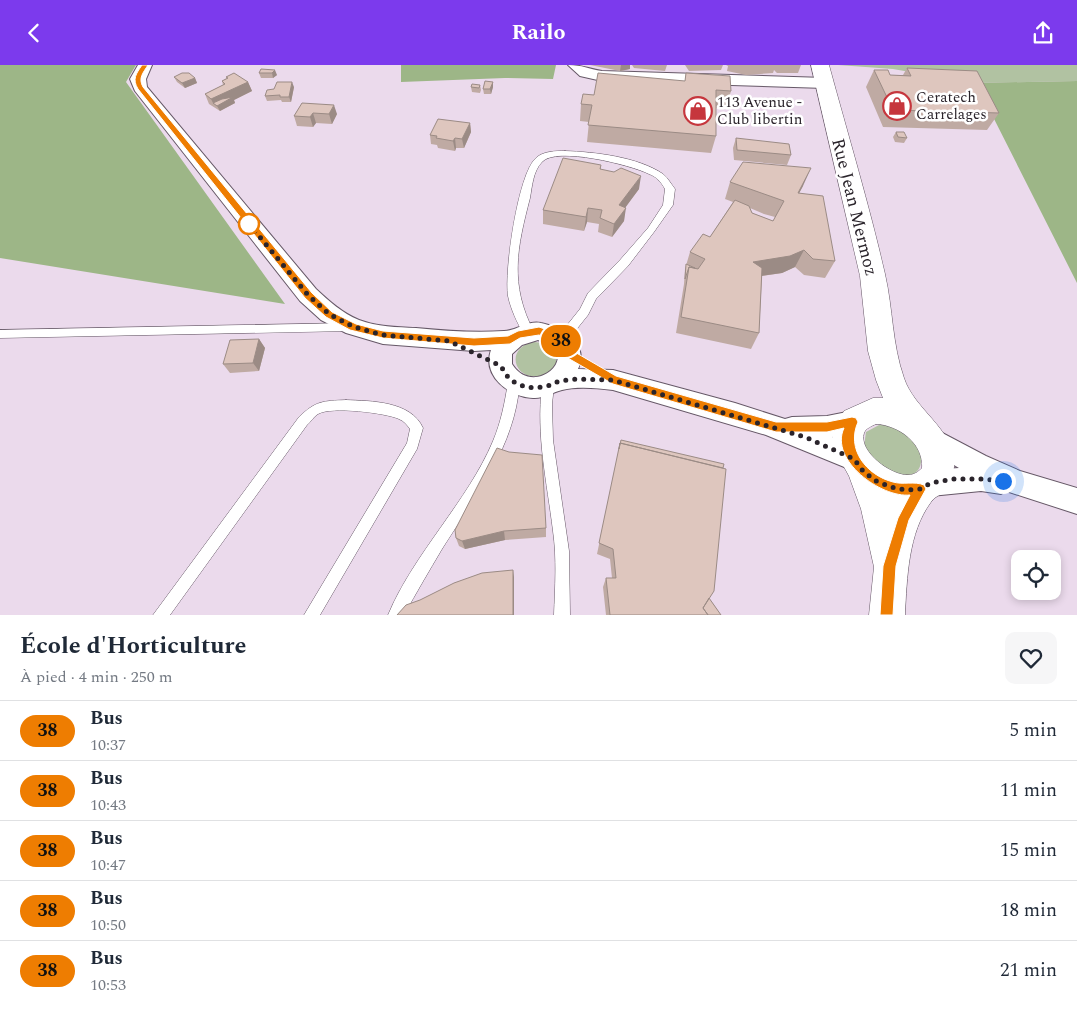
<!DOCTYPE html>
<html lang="fr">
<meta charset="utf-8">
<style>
:root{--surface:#fff;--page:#f6f6f7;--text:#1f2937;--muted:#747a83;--line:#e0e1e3;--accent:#7c3aed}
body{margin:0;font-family:Spectral,serif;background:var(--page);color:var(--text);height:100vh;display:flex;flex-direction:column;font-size:19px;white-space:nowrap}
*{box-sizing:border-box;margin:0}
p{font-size:16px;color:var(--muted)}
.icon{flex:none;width:28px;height:28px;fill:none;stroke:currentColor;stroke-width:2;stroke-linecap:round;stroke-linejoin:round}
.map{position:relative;height:550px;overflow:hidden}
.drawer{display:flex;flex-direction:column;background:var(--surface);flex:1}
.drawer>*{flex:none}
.badge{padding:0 10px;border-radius:16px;font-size:18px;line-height:32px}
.controls{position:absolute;left:1011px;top:485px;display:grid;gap:10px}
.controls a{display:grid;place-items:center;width:50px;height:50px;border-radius:10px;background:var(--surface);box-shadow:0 2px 8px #0003;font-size:25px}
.you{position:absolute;width:25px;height:25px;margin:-12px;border:4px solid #fff;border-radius:50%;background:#1a73e8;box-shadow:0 0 0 8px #1a73e833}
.map>.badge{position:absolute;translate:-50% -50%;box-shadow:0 0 0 2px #fff}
.round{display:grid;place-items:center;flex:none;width:52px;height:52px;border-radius:10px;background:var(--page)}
.headline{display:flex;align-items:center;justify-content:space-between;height:85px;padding:0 20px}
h1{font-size:24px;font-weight:700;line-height:38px}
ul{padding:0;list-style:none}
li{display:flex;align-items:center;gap:15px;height:60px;padding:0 20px;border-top:1px solid var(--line)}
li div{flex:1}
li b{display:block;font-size:19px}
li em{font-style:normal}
li .badge{min-width:55px;font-weight:700;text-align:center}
header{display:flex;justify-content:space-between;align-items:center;height:65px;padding:0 20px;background:var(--accent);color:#fff;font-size:22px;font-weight:700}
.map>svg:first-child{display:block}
.green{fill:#b1c2a2}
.forest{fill:#9db687}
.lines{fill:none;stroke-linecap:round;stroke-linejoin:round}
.lane-casing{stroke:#665867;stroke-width:1}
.street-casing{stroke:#665867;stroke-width:2}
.secondary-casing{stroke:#665867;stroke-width:1}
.lane{fill:#fff;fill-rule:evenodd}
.street{fill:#fff;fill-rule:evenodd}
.secondary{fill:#fff;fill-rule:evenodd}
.wall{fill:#bfaaa3;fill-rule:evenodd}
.shaded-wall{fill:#9b8b85}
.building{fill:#dec6be;stroke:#9b8b85}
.line{fill:#ee7d01;stroke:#fff}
.walk{stroke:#2a242b;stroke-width:5;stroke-dasharray:0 9}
.stop-dot{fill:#fff;stroke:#ee7d01;stroke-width:2.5}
.labels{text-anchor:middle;stroke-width:5;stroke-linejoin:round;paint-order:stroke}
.far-poi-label{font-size:15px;fill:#2a242b;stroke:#fff;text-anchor:start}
.street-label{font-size:18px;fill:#2a242b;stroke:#fff}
</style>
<header><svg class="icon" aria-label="back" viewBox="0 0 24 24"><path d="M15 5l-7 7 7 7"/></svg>Railo<svg class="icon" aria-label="share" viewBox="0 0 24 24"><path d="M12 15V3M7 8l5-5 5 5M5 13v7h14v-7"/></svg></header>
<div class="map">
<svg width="1077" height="550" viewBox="0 0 1077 550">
<rect width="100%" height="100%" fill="#ebdaec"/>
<path class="green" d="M838,0h239v16l-105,2 -79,-14z
M534,277c26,1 31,31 5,34 -26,4 -34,-29 -5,-34z
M879,360c47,-2 58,62 16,49 -4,-2 -11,-3 -14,-6 -6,-6 -11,-15 -17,-22l2,-14z"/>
<path class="forest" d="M0,0h136l-10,17 159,222 -285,-46z
M401,0h155l-3,14 -48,-1 -104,4z
M1077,16v202l-88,-174 -17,-26z"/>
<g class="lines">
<defs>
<path id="lane" d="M565,86c30,1 73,6 98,23 5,4 8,10 12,15l-2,16 -19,27 -26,34 -32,33 -8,16 -12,15 -18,13 -4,-2 -2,-3 16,-14 12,-15 8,-16 32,-33 28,-32 15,-23 2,-16c-4,-7 -8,-12 -16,-15 -18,-9 -93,-28 -107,-12 -9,9 -10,25 -12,36 -13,50 -21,86 4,134l-2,3h-8c-7,-13 -13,-25 -16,-39 -4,-24 10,-123 28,-138 7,-7 20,-7 29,-7z
M349,258l4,1 2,3 -2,3 -4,1 -349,7v-8z
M514,312l4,1c3,6 1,13 0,19 -9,58 -46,104 -76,152 -13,22 -26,44 -38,66h-16c26,-62 80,-114 105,-174 8,-19 12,-39 15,-59l2,-4z
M548,316l4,1 2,4 -2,18 1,36 16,111 1,64h-16c1,-28 3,-56 -1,-84 -6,-49 -17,-95 -11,-145l2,-4z
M346,335c25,1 65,1 77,28l-6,21 -97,166h-16l103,-172 3,-14c-3,-4 -6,-8 -11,-10 -13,-6 -68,-13 -81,-5 -4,2 -7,8 -11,11l-137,190h-17l146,-198c17,-16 23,-16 47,-17z"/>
<path id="street" d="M138,0h14l-6,14 1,8 169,202c13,12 26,24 43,31 18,7 38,7 57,8 30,3 58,5 88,3 12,0 24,-11 37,-8 20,4 49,21 37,46l35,1 122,33 50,16 7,-2 35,-1 25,-5 9,3 3,8 -3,8 -29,7 31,14 4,8 -4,8 -9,4 -88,-36 -153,-45c-16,-2 -35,-4 -51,0 -9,2 -19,9 -29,8 -24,-1 -51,-22 -42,-48l-17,1 -91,-7 -37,-11 -25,-13 -21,-19 -165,-210 -5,-12zM538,275c4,2 10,3 14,6 21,18 -21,49 -40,18v-10l10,-9z
M568,0c15,0 20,4 34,6l223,7 5,2 3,3 -3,3 -5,2 -223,-7 -22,-5z
M929,361l57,30 34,15 57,17v26l-71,-23 -5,3 -20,-3 -50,5 -9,-4 -4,-9 4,-9 9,-4 28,-2 -39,-23 -4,-8 4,-8z"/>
<path id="secondary" d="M811,0h18c19,70 40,139 56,209 8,35 7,70 19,104 10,31 48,50 50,83 1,9 -3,22 -9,29 -4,5 -11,7 -14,12 -23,31 -24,76 -26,113h-36l5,-48 -13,-58 -12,-33 -15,-27 -2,-15 12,-23 29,-13h10l-7,-18 -8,-29 -8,-75zM876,359c23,1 48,20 46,44 -4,4 -8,7 -14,7 -16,1 -50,-23 -44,-42 2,-5 8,-7 12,-9z"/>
</defs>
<use href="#lane" class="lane-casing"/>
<use href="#street" class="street-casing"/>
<use href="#secondary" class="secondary-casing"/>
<use href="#lane" class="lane"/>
<use href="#street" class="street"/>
<use href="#secondary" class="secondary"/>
</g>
<path class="wall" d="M590,0h40v4l-10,2z
M632,0h35l-2,6 -31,-3z
M685,0h38l-2,5 -32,1z
M726,0h75l-3,8h-21l-3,-3 -1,3 -27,2 -19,-4 1,-5z
M907,3l92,45 -12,17 -104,-3 -17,-40 8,-17 16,5h13z
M261,4l16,6 -4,3h-12l-2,-5z
M686,8l45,18 -5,17h-10v28l-5,17 -124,-11 2,-20 -9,-1 1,-17 13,-9 91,-14z
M174,12l21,1 2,5 -12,5 -8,-6z
M226,12l22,5 4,9 -18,9 1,3 -15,8 -11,-7 -4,-10 18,-9 -1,-4 5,-3z
M493,17v5l-2,7h-7l-1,-5z
M480,20l1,5 -1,3 -8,-1 -1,-5z
M294,22l-3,15h-9l-1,-2 -14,1 -2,-5 9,-7z
M302,38l35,11 -5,10 -16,-1 -3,4 -16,-1 -3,-10z
M470,58l1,9 -7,16h-8l-1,3 -17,-3 -1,-3 -6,-1 -1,-9z
M896,67l11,6 -3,5 -9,-1 -2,-5z
M736,73l55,17 -4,10 -53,-5 -1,-12z
M601,100v5l38,19 -14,18 -1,14 -12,16 -14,-5 1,-8 -12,-2 -3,9 -41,-7v-14z
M730,117l73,4 -4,7 36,68 -10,17 -21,-3 -9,-8 -13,6 -20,3 -3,57 -8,16 -75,-16 8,-49 1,-15 5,-17 20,-15 23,-35 -8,-3zM750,143l14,6 11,3 -2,4 -21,-8z
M259,274l6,9 -6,23 -29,2 -7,-9z
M621,375l88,158 12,17h-115l-3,-28 3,-9h6l-2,-19 -13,-5z
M546,463v9l-41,3 -40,9 -6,-3 -3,-8 -1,-8z"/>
<path class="shaded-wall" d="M621,0h9v4l-10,2z
M275,5l2,5 -4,3 -1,-5z
M195,13l2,5 -12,5 -3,-5z
M248,17l4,9 -18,9 1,3 -15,8 -3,-5 -4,-3 -2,-4z
M292,17l2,5 -3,15 -2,-5z
M493,17v5l-2,7 -1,-5z
M334,40l3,9 -5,10 -3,-10z
M313,48l3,10 -3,4 -3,-10z
M470,58l1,9 -7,16 -2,-9z
M455,73l1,10 -1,3 -2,-10z
M811,103l-8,18 -13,24 8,-17z
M641,111l-2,13 -22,30 2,-14z
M588,143l-1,14 -3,9 2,-14z
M626,143l-2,13 -12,16 2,-13z
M804,185l-9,17 -13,6 -36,5 7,-16z
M259,274l6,9 -6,23 -6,-8z
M504,466l1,9 -40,9 -3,-8z
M513,505l1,7v38h-1z"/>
<path class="building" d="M907,3l70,3 22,42 -106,-3 -19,-40h14l2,5 21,1z
M261,4l14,1 -3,3h-13z
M182,8h7l6,5 -13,5 -8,-6z
M234,8l14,9 -37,17 -6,-5 20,-10 -3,-3 6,-3 -2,-1z
M598,8l87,8 1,-8 44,3 1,15 -15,-1v46l-128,-11 4,-20 -11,-1 2,-10 11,1z
M485,16l8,1 -3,7h-7z
M277,17h15l-3,15h-9v-2l-15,1 2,-6 7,-1z
M472,19l8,1 -1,3 -8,-1z
M233,32l-16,9 -4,-3 9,-4z
M302,38l32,2 -5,9 -16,-1 -3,4 -16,-1z
M438,54l32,4 -8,16 -7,-1 -2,3 -17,-3 1,-2 -7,-1z
M896,67h8l3,6 -9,-1z
M736,73l53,6 2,11 -54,-5z
M563,93l38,7 -1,4 14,3 7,-4 20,8 -22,29 7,3 -12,16 -14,-6 2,-8 -14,-2 -2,9 -43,-7z
M743,97l68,6 -13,25 25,3 12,65 -22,-2 -9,-9 -14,6 -37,6 9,6 -3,65 -78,-16 8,-50 9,2 7,-10 -15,-7 13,-18 7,3 25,-37 14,6 3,7 21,8 11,-20 -54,-19z
M686,199l9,4 -6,-1 -4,12z
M259,274l-6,24 -30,1 7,-24z
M621,375l103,24 -1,4 -103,-25 -1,6z
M620,378l106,26 -12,122 -11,17 5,7h-98l-4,-37h10l-3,-29 -14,-6z
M497,383l12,4 33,3 4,73 -42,3 -42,10 -6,-3 -1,-8z
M513,505v45h-116l9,-10 14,-5 34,-17 28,-10z
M709,533l12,17h-13l-5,-7z"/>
<path class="line" d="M142,0h6c-5,8 -10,13 -5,22l169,206 20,19 24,12 27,7 91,7 34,-2 10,-5 21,-4 23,8 7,7 4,9 43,25 160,46h51l25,-5 4,1 2,4c-12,27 8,53 35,60 10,3 22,-1 31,3l2,4 -17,31 -13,46 -3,49h-13l3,-49 15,-48 12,-23c-29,3 -81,-35 -66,-67l-17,4h-51l-163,-48 -47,-27 -5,-9 -6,-7 -16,-6 -19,3 -10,6 -36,2 -91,-8 -33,-8 -24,-13 -21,-19 -167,-209c-6,-10 -2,-15 4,-24z"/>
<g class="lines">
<path class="walk" d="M249,159l59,71 21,19 25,13 29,8 66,6 52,25 5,9 8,7 11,5 11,1 12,-2 11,-5 19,-2 35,1 192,57 49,22 9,12 13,10 15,6 15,3 14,-1 11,-6 23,-4h27l22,2"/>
</g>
<defs>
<symbol id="shop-ring" viewBox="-11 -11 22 22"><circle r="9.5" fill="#fff" stroke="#c6363d" stroke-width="1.5"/><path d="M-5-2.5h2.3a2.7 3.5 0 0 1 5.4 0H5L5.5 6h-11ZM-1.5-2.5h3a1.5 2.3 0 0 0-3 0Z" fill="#c6363d"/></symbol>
</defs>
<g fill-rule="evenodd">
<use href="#shop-ring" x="881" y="25" width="32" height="32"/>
<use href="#shop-ring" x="682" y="30" width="32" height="32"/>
</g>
<circle class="stop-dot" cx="249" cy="159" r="10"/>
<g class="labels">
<g class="far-poi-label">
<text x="916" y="37">Ceratech<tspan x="916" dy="17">Carrelages</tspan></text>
<text x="717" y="42">113 Avenue -<tspan x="717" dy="17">Club libertin</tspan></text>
</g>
<g class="street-label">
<text transform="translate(855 142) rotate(76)" y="6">Rue Jean Mermoz</text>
</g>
</g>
</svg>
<div class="controls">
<a><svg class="icon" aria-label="locate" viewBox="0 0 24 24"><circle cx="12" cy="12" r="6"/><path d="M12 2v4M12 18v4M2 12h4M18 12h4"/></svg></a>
</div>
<div class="you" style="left:1003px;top:416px"></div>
<b class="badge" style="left:561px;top:276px;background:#ee7d01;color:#111">38</b>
</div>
<section class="drawer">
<div class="headline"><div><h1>École d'Horticulture</h1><p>À pied · 4 min · 250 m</p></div><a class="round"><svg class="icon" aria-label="heart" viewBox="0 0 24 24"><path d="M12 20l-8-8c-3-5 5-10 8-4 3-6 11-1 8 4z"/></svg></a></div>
<ul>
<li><span class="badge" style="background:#ee7d01;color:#111">38</span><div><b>Bus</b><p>10:37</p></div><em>5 min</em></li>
<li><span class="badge" style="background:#ee7d01;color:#111">38</span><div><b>Bus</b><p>10:43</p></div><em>11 min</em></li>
<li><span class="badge" style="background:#ee7d01;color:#111">38</span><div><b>Bus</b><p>10:47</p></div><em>15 min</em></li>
<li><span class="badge" style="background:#ee7d01;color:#111">38</span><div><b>Bus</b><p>10:50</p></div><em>18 min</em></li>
<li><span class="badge" style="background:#ee7d01;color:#111">38</span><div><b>Bus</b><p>10:53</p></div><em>21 min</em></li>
</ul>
</section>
